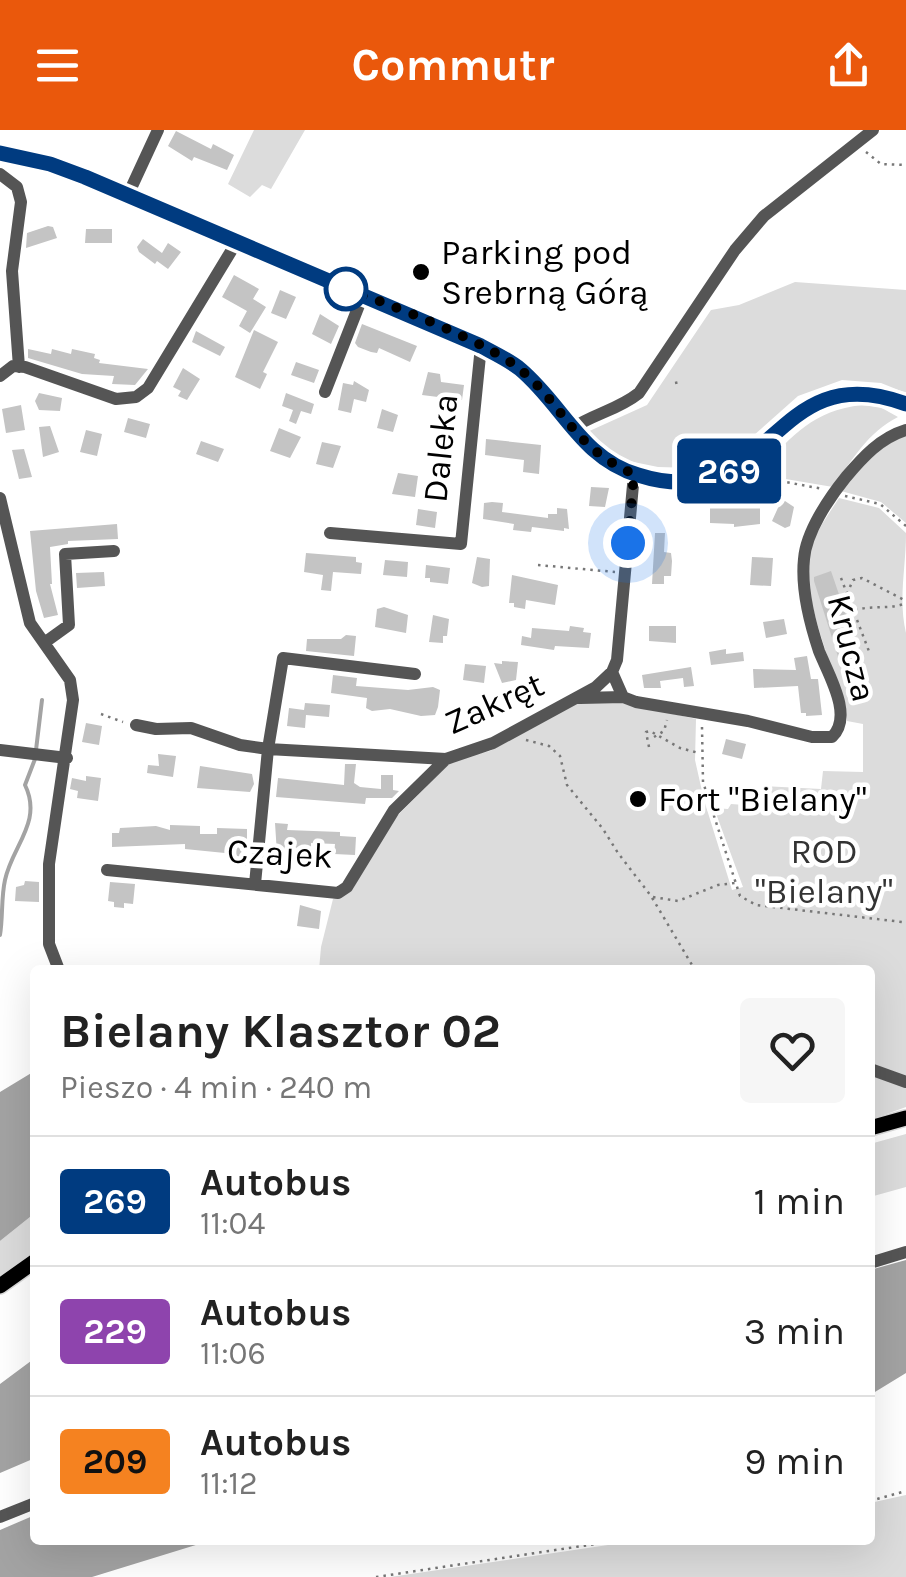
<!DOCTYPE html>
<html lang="pl">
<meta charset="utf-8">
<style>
:root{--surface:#fff;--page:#f6f6f6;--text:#222;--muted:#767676;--line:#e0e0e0;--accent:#ea580c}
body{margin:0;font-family:Karla,sans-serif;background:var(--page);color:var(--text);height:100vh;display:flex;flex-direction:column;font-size:38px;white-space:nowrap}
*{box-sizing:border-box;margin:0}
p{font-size:32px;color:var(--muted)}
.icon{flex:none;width:55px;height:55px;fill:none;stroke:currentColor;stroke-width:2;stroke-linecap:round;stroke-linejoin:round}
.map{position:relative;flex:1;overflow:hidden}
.sheet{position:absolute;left:30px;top:835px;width:845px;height:580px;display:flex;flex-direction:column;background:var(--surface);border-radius:10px;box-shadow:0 10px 40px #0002}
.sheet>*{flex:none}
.badge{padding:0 20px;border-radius:8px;font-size:35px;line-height:65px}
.you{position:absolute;width:50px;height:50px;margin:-25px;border:8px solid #fff;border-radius:50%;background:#1a73e8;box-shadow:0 0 0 15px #1a73e833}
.map>.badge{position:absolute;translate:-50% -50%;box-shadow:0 0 0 5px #fff}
.round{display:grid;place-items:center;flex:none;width:105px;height:105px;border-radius:10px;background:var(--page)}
.headline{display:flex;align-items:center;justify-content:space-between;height:170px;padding:0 30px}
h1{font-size:48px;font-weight:700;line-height:75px}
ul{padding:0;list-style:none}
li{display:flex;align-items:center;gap:30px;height:130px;padding:0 30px;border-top:2px solid var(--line)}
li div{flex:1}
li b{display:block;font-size:38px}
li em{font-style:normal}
li .badge{min-width:110px;font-weight:700;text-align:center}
header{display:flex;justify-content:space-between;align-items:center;height:130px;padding:0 30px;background:var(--accent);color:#fff;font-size:45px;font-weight:700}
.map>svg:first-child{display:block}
.green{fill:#dcdcdc}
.water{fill:#a3a3a3}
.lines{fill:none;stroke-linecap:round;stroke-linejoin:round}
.stream{stroke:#a3a3a3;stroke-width:4}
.building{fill:#c4c4c4}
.major-casing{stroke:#dbdbdb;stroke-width:18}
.path{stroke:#777;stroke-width:2.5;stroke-dasharray:2.5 5;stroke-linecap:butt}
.minor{stroke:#555;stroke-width:12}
.major{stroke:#000;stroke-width:15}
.line-casing{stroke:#fff;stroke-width:22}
.line{stroke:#003b80;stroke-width:15}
.walk{stroke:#000;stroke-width:10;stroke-dasharray:0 18}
.poi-dot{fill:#000;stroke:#fff;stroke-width:4}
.stop-dot{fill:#fff;stroke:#003b80;stroke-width:5}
.labels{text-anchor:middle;stroke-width:9;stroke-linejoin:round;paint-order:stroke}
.poi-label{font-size:35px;fill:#000;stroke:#fff;text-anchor:start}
.street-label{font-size:35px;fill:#000;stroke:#fff}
.park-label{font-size:35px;fill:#333;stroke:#fff}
</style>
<header><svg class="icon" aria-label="menu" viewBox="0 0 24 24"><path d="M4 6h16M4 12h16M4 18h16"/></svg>Commutr<svg class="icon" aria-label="share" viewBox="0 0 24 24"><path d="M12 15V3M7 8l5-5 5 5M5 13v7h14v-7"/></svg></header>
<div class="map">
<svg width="906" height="1447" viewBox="0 0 906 1447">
<rect width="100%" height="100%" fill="#fff"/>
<path class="green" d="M254,0h51l-34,59 -9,-4 -12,12 -22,-13z
M795,152l111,8v103l-25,-10 -39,-3 -44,16 -63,56 -42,16 -35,-1 -39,-8 -34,-26 62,-28 64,-95 28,-5z
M862,275l18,2 18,10c-30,15 -46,43 -65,70l-77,-13c35,-36 54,-63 106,-69z
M906,303v90l-25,-21 -40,-11 32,-37z
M839,368l40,10 27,25c0,35 -8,66 0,100v474l-36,13v-150h-551l2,-23 12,-48 20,-10 31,-60 69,-69 37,-9 87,-48h47l72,16 -1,41 9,40 28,90 11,-3 -29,-79 14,1 3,-5 27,2 3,-20 60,3 2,-18 40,1v-48l-16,-3c-9,-46 -47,-122 -38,-167 5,-20 19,-39 30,-56z
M906,1004v53l-36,10v-53z
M35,1083v41l-35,25v-38z
M906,1365v82h-516l252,-37h228v-37z"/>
<path class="water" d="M33,942l2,141 -35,28v-149z
M906,1130v113l-36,22v-125z
M35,1228v100l-35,15v-89z
M35,1385v25h177l-120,37h-92v-47z"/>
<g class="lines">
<path class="stream" d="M36,620l6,-50
M0,805c3,-18 1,-37 5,-55 7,-34 38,-58 20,-95l10,-26"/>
</g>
<path class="building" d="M176,1l35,18 2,-5 21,11 -7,15 -33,-13 -2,4 -24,-15z
M48,96l5,1 4,11 -31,10 1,-15z
M86,99h26v14h-27z
M143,109l19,14 6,-10 13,9 -13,17 -11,-8 -2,3 -16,-12 -2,-5z
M234,145l25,14 -6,10 13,8 -16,26 -11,-7 8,-15 -25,-14z
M280,160l16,7 -10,22 -15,-6z
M320,184l19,12 -8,18 -19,-10z
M362,194l55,22 -7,16 -31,-14 -2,5 -6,-1 -13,-5 -3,-4z
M254,200l24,12 -15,30 4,2 -7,15 -25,-12z
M196,201l29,16 -5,9 -28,-14z
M28,219l23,5 1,-5 19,5 1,-5 23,5 -1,4 6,2 -1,3 49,6 -13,16 -23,-1 2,-8 -32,-2 -54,-16z
M296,232l23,8 -5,13 -23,-8z
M183,238l17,11 -13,21 -9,-4 3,-5 -8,-4z
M428,242l12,2 1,8 23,3 -2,15 -40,-5z
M354,251l15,9 -3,12 -12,-3 -3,14 -13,-3 5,-27 10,2z
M39,263l23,5 -2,13 -21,-1 -4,-9z
M286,263l28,11 -3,10 -10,-3 -5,13 -7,-3 4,-11 -11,-4z
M21,275l4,25 -19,3 -4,-24z
M382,279l16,6 -5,17 -16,-4z
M128,288l22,6 -4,14 -22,-6z
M50,296l9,26 -16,5 -4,-30z
M279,298l22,9 -11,21 -20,-7z
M86,300l16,4 -5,22 -17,-4z
M486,309l55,6 -2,29 -16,-2 1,-12 -39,-5z
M201,311l23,8 -6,13 -22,-8z
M322,312l19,4 -8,22 -17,-4z
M24,319l8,28 -13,2 -7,-29z
M398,343l20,3 -3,21 -23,-3z
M591,357l18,1 -4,19 -16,-1z
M731,359v17l29,1v17l-26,3v-3l-24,-1v-16h-8l-1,-15z
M782,369l12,8 -4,19 -5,2 -13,-7z
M492,372l11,1 -1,9 46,6v-4h9v-6l10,1 2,20 -5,-1v3l-32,-4 -1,5 -18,-2 1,-6 -31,-5 1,-16z
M418,379l19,3 -2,16 -19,-3z
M117,394l1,15 -50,2v3l-18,3 2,37h-2l8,31 -14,3 -8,-27 -6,-60z
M655,403h10l-1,19 7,1 1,8 -1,15h-7v8h-12z
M306,423l50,4v5l6,1 -1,11 -28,-2 -2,19 -10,-1 2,-15 -19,-3z
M477,427l13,2 -1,27 -7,1 -10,-4z
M752,427l21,1 -2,28 -21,-1z
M385,430l23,2 -1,15 -24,-2z
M426,435l24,3 -2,16 -18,-2v-4h-5z
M831,441l29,85 -20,7 -26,-82v-4z
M104,442l1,14 -28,2 -1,-15z
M512,445l46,10 -3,20 -29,-5 -1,9 -11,-2v-4h-5z
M384,477l24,8 -2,18 -31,-6 2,-18z
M433,485l16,4 -2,17h-4v7l-14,-1z
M784,489l3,15 -21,4 -3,-16z
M570,496l14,2 -1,4 8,1 -2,15 -34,-2 -1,4 -33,-5 1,-9 9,2 1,-10 37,3z
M649,496h27v17l-27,-2z
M346,505l10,1 -2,20 -48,-5 1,-12h34z
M726,519v5l17,-2 1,9 -33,4 -2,-13z
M807,526l4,23h7l4,36 -16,1v-3h-5l-3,-27 -44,2 -1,-19 43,1 -2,-12z
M502,531l16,1 -2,18 -14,3 -8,-20 8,1z
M465,534l21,2 -2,17 -21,-3z
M691,537l3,19 -10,1 -1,-9 -23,3 1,7h-17l-2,-13z
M333,545l24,3 -1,8 52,4 25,-3 7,3 -2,17 -3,8 -14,1 -31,-7 -18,2 -6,-3 1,-10 -36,-5z
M305,573l25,2 -1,12 -23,-2 -1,13 -18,-2 2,-18 15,2z
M86,593l16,3 -3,19 -17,-3z
M726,609l20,5 -4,15 -20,-5z
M158,624l18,2 -3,21 -26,-4 1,-8 11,1z
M345,634h11l-2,19 6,4 21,2v-14h12v15l6,1 -7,7h-26l-1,6 -89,-7 2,-19 66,7z
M200,636l52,8 2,10 -4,8 -53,-4z
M86,646l15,2 -3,23 -21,-3 1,-7 -8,-2 2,-11 14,3z
M275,693l13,1 -1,6 53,2v4l16,1 -1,18 -21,-1 1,-10 -24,-1v7l-6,2 -28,2z
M170,695l30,1v8h17v-6l30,1v37h-12v-12l-50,-5v-5l-73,3v-14h7l1,-5 36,-2 14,4z
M25,751l14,1v20l-24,-1 1,-14 8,-2z
M110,752l25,2 -2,20 -9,-1v5l-10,-1v-5l-6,-1z
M300,775l21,6 -2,18 -22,-3z"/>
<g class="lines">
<defs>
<path id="major" d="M870,998l36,-10
M0,1156l35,-25"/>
</defs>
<use href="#major" class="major-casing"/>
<path class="path" d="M866,22l15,12 25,1
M675,253l5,-1
M743,344l80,15
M845,366l35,8 26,22
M538,435l77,7
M841,448l29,76
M847,464l6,-14 9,-2 44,23
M855,480c18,-5 35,0 51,-7
M101,584l22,8
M702,597l1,55 37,114 16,9 146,17
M654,607l10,-6 3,-11
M526,610l23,6 11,10 7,29 36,44 15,24 33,43 44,74
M649,617l-3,-15 4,-1 30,17 19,5
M653,767l25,4 40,-16 17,-2
M870,1371l36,-10
M376,1447l246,-37"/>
<path class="minor" d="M0,23l50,11 35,13 396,169c13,7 28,14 39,23 43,36 61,89 118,106 136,42 132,-122 268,-71
M0,44l17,13 4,15 -9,69 7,96
M127,67l31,-67
M0,246l13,-10 12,1 91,32 20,-2 12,-9 88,-145
M325,262l38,-97
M571,299c22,-15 47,-19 68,-36l96,-143 29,-34 109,-86
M0,368l30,125 40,57 3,20 -24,164v80l10,26
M330,403l131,11 20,-198
M44,513l25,-18 -4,-71 49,-3
M612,542l11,25 13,5 112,19 64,16h20c22,-21 -4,-63 -13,-86 -9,-27 -18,-64 -15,-92 2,-27 25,-61 42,-82 17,-20 34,-39 60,-47
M580,568l43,-1
M136,595l20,4 35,-1 49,17 28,4 178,10 47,-16 103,-56 16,-15 5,-12 17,-186
M0,620l67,8
M107,740l231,23 9,-6 47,-77 52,-51
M255,754l13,-135 15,-91 132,16
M870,939l36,13
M870,1133l36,-11
M0,1387l35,-14"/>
<use href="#major" class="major"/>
</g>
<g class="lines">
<defs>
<path id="line" d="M0,23l50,11 35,13 396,169c13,7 28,14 39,23 43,36 61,89 118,106 136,43 131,-122 268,-71"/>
</defs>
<use href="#line" class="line-casing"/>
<use href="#line" class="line"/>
<path class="walk" d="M346,159c41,14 142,53 175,81 46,39 51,77 113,104l-6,69"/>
</g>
<g class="poi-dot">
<circle cx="421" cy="142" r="10"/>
<circle cx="638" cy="669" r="10"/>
</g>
<circle class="stop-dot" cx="346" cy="159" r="20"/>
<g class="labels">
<g class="poi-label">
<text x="441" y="134">Parking pod<tspan x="441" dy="40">Srebrną Górą</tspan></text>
<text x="658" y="681">Fort "Bielany"</text>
</g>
<g class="street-label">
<text transform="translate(440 318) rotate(-84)" y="12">Daleka</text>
<text transform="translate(852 518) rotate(76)" y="12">Krucza</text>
<text transform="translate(494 573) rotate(-24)" y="12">Zakręt</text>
<text transform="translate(280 723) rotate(3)" y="12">Czajek</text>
</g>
<g class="park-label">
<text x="824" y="733">ROD<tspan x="824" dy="40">"Bielany"</tspan></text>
</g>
</g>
</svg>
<div class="you" style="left:628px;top:413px"></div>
<b class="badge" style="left:729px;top:341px;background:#003b80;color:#fff">269</b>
<section class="sheet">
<div class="headline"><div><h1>Bielany Klasztor 02</h1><p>Pieszo · 4 min · 240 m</p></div><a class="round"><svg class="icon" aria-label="heart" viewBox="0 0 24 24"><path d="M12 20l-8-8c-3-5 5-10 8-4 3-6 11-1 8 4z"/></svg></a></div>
<ul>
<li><span class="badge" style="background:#003b80;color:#fff">269</span><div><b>Autobus</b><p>11:04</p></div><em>1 min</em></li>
<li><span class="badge" style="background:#8e44ad;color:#fff">229</span><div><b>Autobus</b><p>11:06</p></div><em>3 min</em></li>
<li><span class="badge" style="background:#f58220;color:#111">209</span><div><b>Autobus</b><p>11:12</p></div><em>9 min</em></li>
</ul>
</section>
</div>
